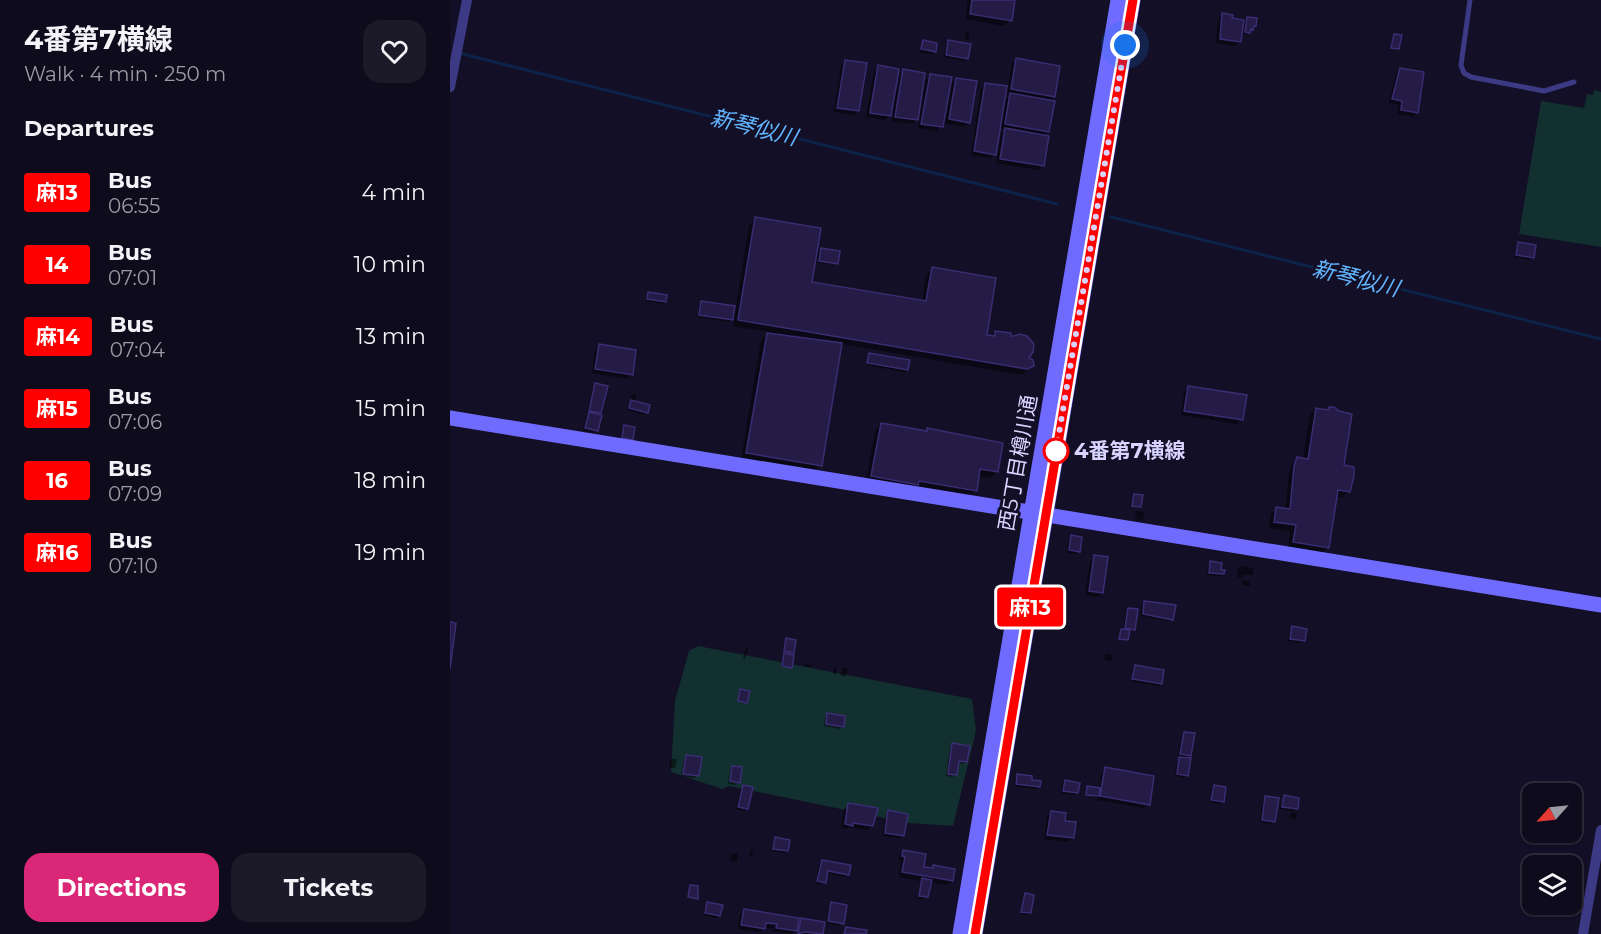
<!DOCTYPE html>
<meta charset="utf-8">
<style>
:root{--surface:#0e0b1c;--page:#1c1929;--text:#f1f3f6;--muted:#9b9ba3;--line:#2e2b3b;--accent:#db2777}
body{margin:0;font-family:Montserrat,"Noto Sans JP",sans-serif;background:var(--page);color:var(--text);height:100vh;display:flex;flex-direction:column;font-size:22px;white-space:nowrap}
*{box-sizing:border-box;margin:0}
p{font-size:20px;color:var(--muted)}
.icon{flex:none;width:33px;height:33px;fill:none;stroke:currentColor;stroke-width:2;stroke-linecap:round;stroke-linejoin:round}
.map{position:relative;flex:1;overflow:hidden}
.drawer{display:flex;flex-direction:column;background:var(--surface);width:450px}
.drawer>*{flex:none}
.badge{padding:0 12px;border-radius:4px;font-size:21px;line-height:39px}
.needle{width:39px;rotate:243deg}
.controls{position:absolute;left:1072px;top:783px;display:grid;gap:12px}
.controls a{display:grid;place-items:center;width:60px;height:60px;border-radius:12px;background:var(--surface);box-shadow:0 2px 4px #0004,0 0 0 2px var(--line);font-size:30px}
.you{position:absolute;width:30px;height:30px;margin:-15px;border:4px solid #fff;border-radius:50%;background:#1a73e8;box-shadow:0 0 0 9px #1a73e833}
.map>.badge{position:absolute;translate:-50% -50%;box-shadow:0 0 0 3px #fff}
h2{padding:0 24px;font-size:22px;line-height:54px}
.round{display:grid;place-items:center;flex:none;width:63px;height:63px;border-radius:18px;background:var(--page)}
.overview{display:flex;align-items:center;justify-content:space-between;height:102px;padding:0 24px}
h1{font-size:28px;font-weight:700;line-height:45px}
.button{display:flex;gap:12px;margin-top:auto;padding:12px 24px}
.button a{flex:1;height:69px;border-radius:18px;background:var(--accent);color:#fff;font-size:24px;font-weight:700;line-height:69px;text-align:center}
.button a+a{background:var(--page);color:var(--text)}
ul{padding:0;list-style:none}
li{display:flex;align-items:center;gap:18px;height:72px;padding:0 24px}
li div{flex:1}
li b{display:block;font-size:22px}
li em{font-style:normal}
li .badge{min-width:66px;font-weight:700;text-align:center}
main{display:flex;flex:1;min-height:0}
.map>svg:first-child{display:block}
.green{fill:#12302f}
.shadow{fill:#0007}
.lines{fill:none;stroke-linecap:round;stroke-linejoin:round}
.stream{stroke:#0c2248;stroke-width:3}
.building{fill:#241b47;stroke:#3b2d73;stroke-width:1.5}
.lane{stroke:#3d3a85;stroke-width:5}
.street{stroke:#3d3a85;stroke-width:10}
.secondary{stroke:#6f6bff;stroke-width:15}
.line-casing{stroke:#fff;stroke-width:14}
.line{stroke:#f00;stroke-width:9}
.walk{stroke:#d9d4ff;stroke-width:6;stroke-dasharray:0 10.8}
.stop-dot{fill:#fff;stroke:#f00;stroke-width:3}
.labels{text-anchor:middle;stroke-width:6;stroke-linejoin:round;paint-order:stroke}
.stop-label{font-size:21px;font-weight:bold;fill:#d9d4ff;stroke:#130f26;text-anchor:start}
.street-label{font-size:21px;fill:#d9d4ff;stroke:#130f26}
.water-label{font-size:22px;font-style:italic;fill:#62b6ff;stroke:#130f26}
</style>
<main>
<section class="drawer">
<div class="overview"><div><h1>4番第7横線</h1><p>Walk · 4 min · 250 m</p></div><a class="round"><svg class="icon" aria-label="heart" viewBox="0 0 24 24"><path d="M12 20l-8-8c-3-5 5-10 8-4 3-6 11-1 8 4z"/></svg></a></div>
<h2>Departures</h2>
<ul>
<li><span class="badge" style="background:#f00;color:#fff">麻13</span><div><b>Bus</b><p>06:55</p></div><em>4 min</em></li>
<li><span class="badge" style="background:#f00;color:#fff">14</span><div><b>Bus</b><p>07:01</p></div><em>10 min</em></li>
<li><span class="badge" style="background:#f00;color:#fff">麻14</span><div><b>Bus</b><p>07:04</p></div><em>13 min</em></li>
<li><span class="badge" style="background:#f00;color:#fff">麻15</span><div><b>Bus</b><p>07:06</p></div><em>15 min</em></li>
<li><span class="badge" style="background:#f00;color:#fff">16</span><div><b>Bus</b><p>07:09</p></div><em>18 min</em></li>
<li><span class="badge" style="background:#f00;color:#fff">麻16</span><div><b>Bus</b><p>07:10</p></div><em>19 min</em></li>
</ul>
<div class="button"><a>Directions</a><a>Tickets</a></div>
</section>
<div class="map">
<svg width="1151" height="934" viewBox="0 0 1151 934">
<rect width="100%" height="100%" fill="#130f26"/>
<path class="green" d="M1144,90l7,2v155l-82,-13 22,-133 43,7 3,-14 6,1z
M248,646l274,53 4,32 -23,95 -44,-3 -180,-37 -7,3 -51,-17 4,-71 14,-50z"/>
<path class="shadow" d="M518,0h46l-3,20 -7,6 -39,-7z
M772,15l20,9 5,-6 8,8 -9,9 -6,-1 -1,8 -4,4 -19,-3 2,-24z
M516,32l4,1 -2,7h-3z
M473,42l11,10 -2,2 -13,-2z
M499,42l18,16 -3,3 -20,-4 2,-13z
M566,60l38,36 -6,6v29l-5,5 -1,29 -4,5 -42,-7 5,-29 6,-5 -8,-1 -4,26 -5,4 -19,-3 10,-66 4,-5 18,19 8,-9h-4l5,-30z
M395,61l13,50 -4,4 -20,-3 7,-46z
M428,67l16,24h3l3,-16 4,-4 12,48 -4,5 -20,-3 1,-9 -8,8 -19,-3 8,-46z
M951,69l16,44 -4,4 -16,-3 2,-9 -10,-2 7,-29z
M480,75l19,12 7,-8 13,43 -5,5 -22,-4 -5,8 -19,-3 8,-48z
M305,219l60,37 6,-7 16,13 -25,-4 -1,3 24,4 -21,-2 -3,20 111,19 4,-27 6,-6 53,67 6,1 5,-5 13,5 24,27 -11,11 -181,-31 -21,121 -6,6 -73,-12 20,-119 8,-8 -36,-6 1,-10 -5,6 -31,-5 1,-12 3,-2 34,4 13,-82z
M1069,243l15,3 -2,12 -3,2 -15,-3 2,-11z
M199,293l16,8 -3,3 -17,-3z
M150,346l31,28 -4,5 -35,-6 3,-23z
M420,354l37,15 -3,3 -38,-7 1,-8z
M145,385l5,28 -3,3 -1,14 -2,3 -11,-3 3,-14 3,-2 -2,-1 6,-26z
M739,388l52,31 -4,5 -56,-9 3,-23z
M182,394l5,1 -3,8 13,9 -3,3 -17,-5 2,-5 4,-4 -2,-1z
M879,408l19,83 -6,7 -6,-2 -8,51 -7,7 -33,-6 2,-17 -21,-3 2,-14 6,-6 8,2 4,-37 3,-8 6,-7 5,1 7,-44 6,-6 11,2z
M431,424l44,8 3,-3 68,43 -6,6 -12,-2 -3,14 -6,6 -103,-14 9,-51z
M686,511l8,1 -1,8 -8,-1z
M622,537l6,14 -2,3 -9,-1 2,-13z
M645,557l7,36 -4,4 -13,-2 5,-34z
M761,563l12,11 -3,2 -13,-1 1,-9z
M789,566l15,2 -1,7h-10l-1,3 -5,-1z
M793,580l7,2v4l-8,-1z
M695,603l27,16 -3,2 -28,-5 1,-11z
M679,609l5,20 -3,3 -3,-1 -2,9 -7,-1 1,-8h3l3,-19z
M843,628l11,12 -3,3 -13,-2 2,-10z
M296,648h2l-3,11h-2z
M656,654l7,1 -2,6 -7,-1z
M355,664l7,1 -1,2h-7z
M387,667l-1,7h-3l1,-6z
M393,667l5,2 -3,8 -5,-2z
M685,667l26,16 -3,3 -27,-5 1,-12z
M378,715l14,11 -2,3 -16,-3 1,-8z
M734,733l6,22 -4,4v16l-2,3 -9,-2 2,-15 4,-4h-3l4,-21z
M503,745l13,16 -3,3 -5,-1 -2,11 -3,3 -7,-1 4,-28z
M236,756l11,19 -2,3 -14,-2 3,-17z
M220,759h7l-2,9 -6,-1z
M282,767l6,15 -2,3 -8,-1 2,-14z
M656,769l42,35 -4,4 -47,-8v-3l-11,-2 1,-6 12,1 2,-16z
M568,775l12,6 9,5 -3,3 -22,-3 1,-8z
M615,782l12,11 -3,2 -13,-2 1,-8z
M293,787l4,21 -3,3 -8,-2 4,-20z
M764,787l8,14 -2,3 -10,-2 1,-13z
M816,797l8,24 -3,3 -11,-2 3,-22z
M835,797l11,12 -4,4h5l-1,7 -7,-2 3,-7 -12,-2 2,-9z
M399,805l23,20 -4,5 -19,-3 -2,2 -6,-1 3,-19z
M439,812l14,24 -3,2 -17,-2 3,-21z
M601,813l21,25 -4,4 -24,-3 3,-22z
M326,839l11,12 -3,2 -12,-2 1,-9z
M301,849h3l-3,8h-2z
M453,852l20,16 8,2 3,-3 17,14 -4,4 -17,-3 -4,15 -3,2 -6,-1 5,-17 -23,-4 2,-16 -3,-1 1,-4z
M282,853l6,1 -1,8 -7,-1z
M372,862l25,12 -2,3 -19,-4 -2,9 -2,3 -7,-2 4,-19z
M575,895l5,18 -3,2 -7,-1 3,-17z
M258,904l11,11 -3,3 -13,-3 2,-9z
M382,904l10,19 -2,3 -14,-3 3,-16z
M294,911l52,14 6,-5 21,4 -2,10h-24l1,-6 -6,6 -19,-2v-4l-9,-1 -4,5 -22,-3 2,-14z"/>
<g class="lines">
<path class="stream" d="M9,53l598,151
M661,217l490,122"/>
</g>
<path class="building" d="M522,0h43l-3,21 -42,-7z
M772,13l11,2 -1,3 12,2 -3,22 -21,-3z
M797,17l10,1 -1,8h-2l-1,4 -2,-1 -1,4 -5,-1z
M944,34l8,1 -3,14 -8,-1z
M473,40l14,3 -1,9 -15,-3z
M498,40l23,4 -3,15 -22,-4z
M566,58l44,8 -5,31 -44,-8z
M395,60l22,3 -8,48 -22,-3z
M428,65l21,4 -8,47 -21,-3z
M950,68l24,4 -6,41 -17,-3 1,-9 -10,-2z
M453,69l22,4 -7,47 -23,-3z
M480,74l22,3 -9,50 -22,-3z
M506,78l21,3 -7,42 -21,-4z
M535,83l22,3 -11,69 -22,-4z
M560,93l45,8 -6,31 -44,-8z
M555,128l44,8 -5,30 -44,-7z
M305,217l66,11 -9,54 114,19 6,-34 64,11 -9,57 8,1v-5l16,2v3h3l6,-2 7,2 7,8 -1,8 -4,6 4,2 1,6 -7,3 -289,-49z
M1068,242l18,3 -2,13 -18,-3z
M371,248l19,3 -2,13 -19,-3z
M198,292l19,3 -1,7 -19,-3z
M251,301l34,5 -2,14 -34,-5z
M317,333l75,10 -20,123 -76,-13z
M149,344l37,6 -3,25 -38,-6z
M419,353l41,7 -2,10 -41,-7z
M145,383l13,3 -7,27 -12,-2z
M738,386l59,9 -4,25 -59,-9z
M181,400l19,5 -2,8 -19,-5z
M879,407h5l5,4 13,3 -8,51 10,2v9l-4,16 -12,-2 -9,58 -36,-6 3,-17 -22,-3 2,-15 14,2 4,-43 3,-9 11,2 8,-51 12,2z
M139,412l13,3 -4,16 -13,-3z
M431,423l46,8v-3l76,15 -5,29 -18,-3 -3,22 -58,-10 -1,4 -47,-9z
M174,425l11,2 -2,13 -11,-2z
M684,494l9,1 -2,12 -9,-1z
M621,535l11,2 -2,15 -11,-2z
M644,555l14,2 -5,36 -14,-2z
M760,561l12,2 -1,7h4l-1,4 -15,-1z
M694,601l32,4 -3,15 -30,-6z
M678,608l10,1 -3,21 -10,-2z
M0,622l6,1 -6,46z
M842,626l15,3 -2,12 -15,-2z
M671,629l9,1 -2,10 -9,-1z
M336,638l10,2 -2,13 -10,-2z
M334,653l10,2 -2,13 -10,-2z
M685,665l29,5 -2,14 -30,-5z
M290,689l10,2 -3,12 -9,-2z
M377,713l18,3 -1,11 -18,-3z
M734,732l11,1 -4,23 -11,-2z
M502,743l18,3 -3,16 -8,-1 -2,14 -9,-1z
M236,755l16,2 -3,19 -16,-2z
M729,757l12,1 -3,18 -11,-2z
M282,766l10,1 -2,16 -10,-2z
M655,767l49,9 -4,29 -50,-9z
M567,774l15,2v4l9,1 -1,6 -24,-3z
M615,780l15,3 -2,10 -15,-2z
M293,785l10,2 -5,22 -10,-2z
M764,785l12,2 -2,15 -13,-2z
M637,786l13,2 -1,8 -13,-1z
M834,795l15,3 -1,11 -16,-2z
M815,796l14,2 -4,24 -13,-2z
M398,803l30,5 -5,18 -20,-3v3l-8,-2z
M438,810l20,4 -4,22 -19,-3z
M601,811l15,2 -1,8 11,1 -2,16 -27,-3z
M325,837l15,3 -2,11 -15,-2z
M453,850l23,4 -2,13 9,1v-3l22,4 -2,12 -51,-9 3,-15 -3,-1z
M372,860l29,5 -2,10 -21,-4 -2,12 -9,-2z
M472,878l10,2 -4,17 -9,-1z
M240,885l8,1v13l-10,-2z
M575,893l9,2 -3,18 -10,-1z
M257,902l16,3 -3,11 -15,-3z
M381,902l16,3 -3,19 -16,-3z
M294,909l55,9 -2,13 -21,-3 1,-4 -11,-1 -1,6 -24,-4z
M351,918l24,4 -2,12 -18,-2 -7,2z
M396,927l21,3 -1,4h-22z"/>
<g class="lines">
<path class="lane" d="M1020,0l-9,65 3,8 7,4 73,14 30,-9"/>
<path class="street" d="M0,87l17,-87
M1133,934l18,-104"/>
<path class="secondary" d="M0,418l1151,187
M510,934l158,-934
M525,934l158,-934"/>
</g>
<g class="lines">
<defs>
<path id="line" d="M525,934l158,-934"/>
</defs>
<use href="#line" class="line-casing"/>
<use href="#line" class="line"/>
<path class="walk" d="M606,451l69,-406"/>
</g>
<circle class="stop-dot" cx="606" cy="451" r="12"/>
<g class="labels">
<g class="stop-label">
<text x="624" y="458">4番第7横線</text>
</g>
<g class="street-label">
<text transform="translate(568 463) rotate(-80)" y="7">西5丁目樽川通</text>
</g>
<g class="water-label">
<text transform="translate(304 127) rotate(14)" y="8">新琴似川</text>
<text transform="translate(906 278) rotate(14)" y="8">新琴似川</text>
</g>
</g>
</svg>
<div class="controls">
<a><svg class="needle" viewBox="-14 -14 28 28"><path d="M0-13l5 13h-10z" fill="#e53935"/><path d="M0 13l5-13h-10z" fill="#9b9ba3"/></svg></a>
<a><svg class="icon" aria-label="layers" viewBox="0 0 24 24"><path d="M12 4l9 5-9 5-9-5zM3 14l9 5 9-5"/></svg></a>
</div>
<div class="you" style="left:675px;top:45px"></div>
<b class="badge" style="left:580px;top:607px;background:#f00;color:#fff">麻13</b>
</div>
</main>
